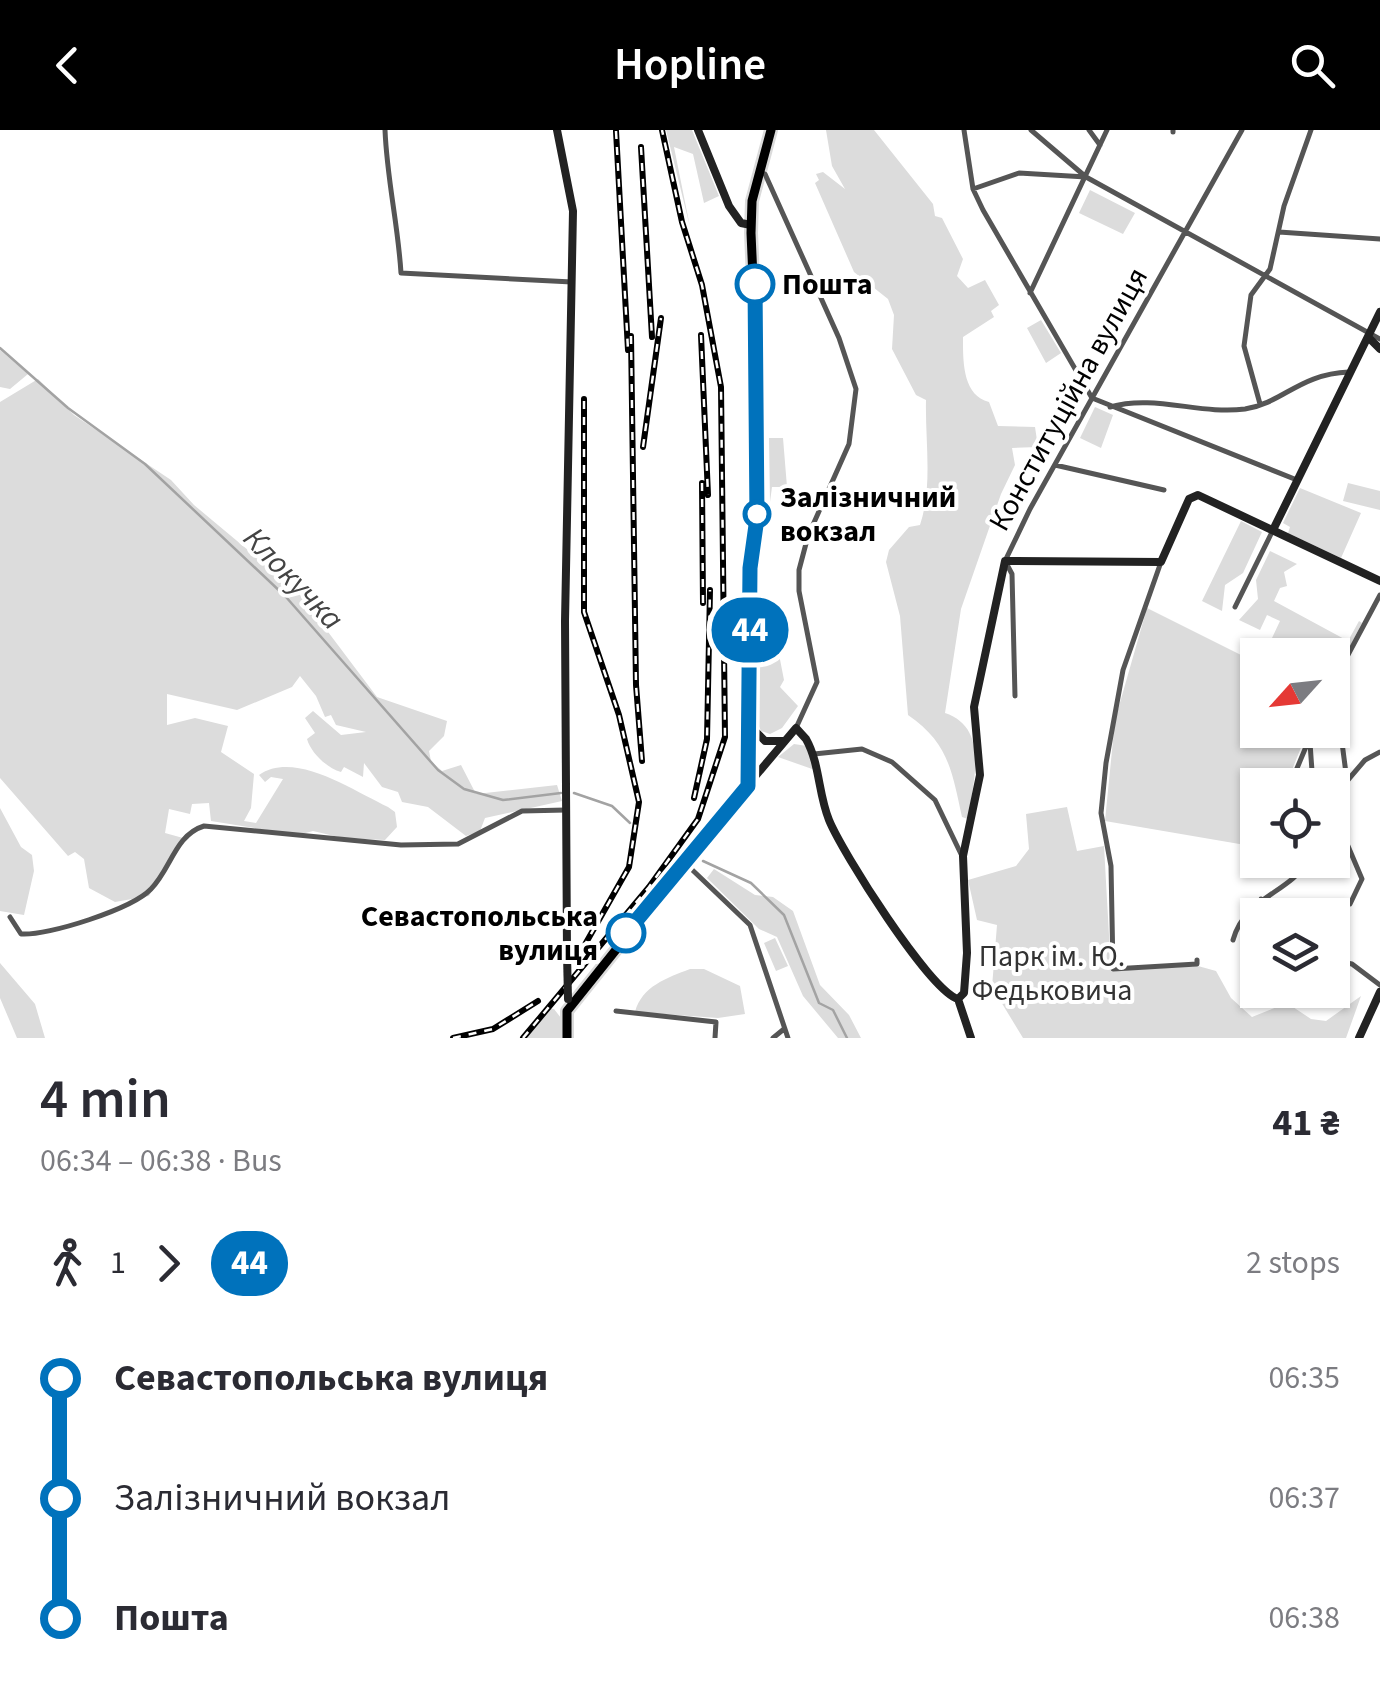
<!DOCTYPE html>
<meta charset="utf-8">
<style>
:root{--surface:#fff;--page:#f2f2f3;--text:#2b2b33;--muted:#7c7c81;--accent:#000}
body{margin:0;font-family:"Source Sans 3",sans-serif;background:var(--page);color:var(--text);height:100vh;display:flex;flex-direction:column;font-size:38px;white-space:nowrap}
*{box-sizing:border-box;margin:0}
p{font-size:32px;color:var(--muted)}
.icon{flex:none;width:55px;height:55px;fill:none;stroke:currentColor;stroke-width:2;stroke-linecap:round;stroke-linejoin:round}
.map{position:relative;height:908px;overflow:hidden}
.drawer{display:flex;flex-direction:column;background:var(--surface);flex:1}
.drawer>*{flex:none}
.badge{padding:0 20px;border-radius:32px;font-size:35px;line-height:65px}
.needle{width:65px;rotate:243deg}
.buttons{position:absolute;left:1240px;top:508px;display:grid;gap:20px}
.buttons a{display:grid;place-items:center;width:110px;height:110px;border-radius:0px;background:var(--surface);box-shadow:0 2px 8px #0004;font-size:50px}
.map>.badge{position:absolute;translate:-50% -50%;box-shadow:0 0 0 5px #fff}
.legs{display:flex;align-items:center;gap:15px;height:110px;padding:0 40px;font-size:32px}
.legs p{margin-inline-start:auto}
.head{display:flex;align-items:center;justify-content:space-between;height:170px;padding:0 40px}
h1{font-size:55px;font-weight:600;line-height:75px}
ul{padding:0 40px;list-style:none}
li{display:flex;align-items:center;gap:35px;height:120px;font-size:38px}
li i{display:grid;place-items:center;width:15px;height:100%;margin:0 12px;background:currentColor}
li i::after{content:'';width:25px;height:25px;margin:-12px;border:8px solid;border-radius:50%;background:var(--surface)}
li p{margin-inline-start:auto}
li:first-child i{background:linear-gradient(#0000 50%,currentColor 0)}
li:last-child i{background:linear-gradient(currentColor 50%,#0000 0)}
header{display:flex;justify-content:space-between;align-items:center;height:130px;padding:0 40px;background:var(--accent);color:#fff;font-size:45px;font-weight:600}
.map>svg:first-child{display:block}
.green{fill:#dcdcdc}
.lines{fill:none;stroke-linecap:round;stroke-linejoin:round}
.stream{stroke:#a3a3a3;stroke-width:2.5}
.primary-casing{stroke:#dbdbdb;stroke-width:14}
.street{stroke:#555;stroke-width:5}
.secondary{stroke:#222;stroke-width:8}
.primary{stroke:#000;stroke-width:9}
.rail-casing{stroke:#000;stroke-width:6}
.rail{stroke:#fff;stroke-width:2.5;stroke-dasharray:8;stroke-linecap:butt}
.secondary-bridge{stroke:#222;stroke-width:8}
.line-1-casing{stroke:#fff;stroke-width:22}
.line-1{stroke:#0072bc;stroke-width:15}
.stop-1-dot{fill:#fff;stroke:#0072bc;stroke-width:5}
.labels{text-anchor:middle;stroke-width:8;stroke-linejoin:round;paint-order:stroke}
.stop-label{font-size:30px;font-weight:bold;fill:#000;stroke:#fff;text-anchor:start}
.street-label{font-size:30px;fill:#000;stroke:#fff}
.park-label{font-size:30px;fill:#333;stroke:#fff}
.water-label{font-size:32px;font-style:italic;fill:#444;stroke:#fff}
</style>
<header><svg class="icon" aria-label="back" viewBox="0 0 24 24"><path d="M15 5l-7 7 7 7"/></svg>Hopline<svg class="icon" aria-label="search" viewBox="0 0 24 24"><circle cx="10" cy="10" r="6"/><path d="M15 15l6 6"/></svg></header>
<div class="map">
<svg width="1380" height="908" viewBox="0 0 1380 908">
<rect width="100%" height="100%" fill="#fff"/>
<path class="green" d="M666,0h26l27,66 -15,7 -11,-49 -19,-7 16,80z
M826,0h48l59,74 2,12 7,2 21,41 -6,17 11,12 17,-8 14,25 -8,6 3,6 -31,20c0,23 -1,58 26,65l9,24 37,1 3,20 -26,1 3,17 -14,29 -40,115 -16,104c45,15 28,69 23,106l-6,-2c-10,-45 -13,-74 -54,-102l-8,-99 -14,-54 3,-12 20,-23 11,-2c13,-39 5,-84 6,-125l-10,-5 -24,-46 2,-34 -6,-16 -34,-27 -39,-89 4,-3 -3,-6 7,-2 22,17 -13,-23z
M1090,60l45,23 -12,21 -44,-21z
M1041,190l20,33 -15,10 -19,-35z
M0,220l28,24 -18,15 -10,-2z
M38,249l36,36 97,65 23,25 104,87 79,105 70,24 -3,15 -15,15 2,10 11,10 19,-6 15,29 81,-9 5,16 -77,17 -5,13 -14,5 -38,-29 -26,-5 -4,-10 -16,-5 -18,-24 -1,14 -19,-10 -3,5c-14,-4 -30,-19 -34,-33l8,-6 -10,-15 8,-7 28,24 25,-3 -30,-7 -5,-10 -6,2 -9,-21 -16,-20 -8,11 -55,23 -70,-16v31l28,-7 33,8 -7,26 33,22 -3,34 -7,13 12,2 27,-44 -12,-2 -6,5 -6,-7c36,-25 94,16 129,32l7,5 2,15 -12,13 -42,-2 -30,-7 -15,4 -87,-14 -2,-18 -17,1 -2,10 -21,-5 -4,24 18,5 -34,58 -34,6 -26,-14 -5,-29 -9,-7 -7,4 -68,-78v-376z
M1095,277l18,8 -12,33 -21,-10z
M769,308h14l4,49h-15l-2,15z
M1348,353l32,8v19l-37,-9z
M1300,358l61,25 -20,45 -53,-25 2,-6 -7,-4z
M1241,391l21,11 -19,41 -18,12 -3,26 -20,-10z
M1270,421l27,13 -13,8 3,14 -7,2 -6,13 74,40 11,-20 3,2 -29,56 -1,-24h-68l16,-34 -13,-6 -7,15 -21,-10 19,-21 -2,-19z
M1147,478l110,55 1,67h50l-22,55h-28l-1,62 -152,-26 10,-101z
M757,499l20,15 7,36 -4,7 18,19 -16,22 -12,6 -9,-3 -3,-7z
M794,614l13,2 8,24 -37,-13z
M1067,677l10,44 27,-5 7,125 87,-5 18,5 15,27 21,19 35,-14 24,16 15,2 35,-25 -15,42h-323l-31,-51 5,-62 -20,-5 -9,-40 48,-14 13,-17 -3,-35z
M0,678l21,39 11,8 2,16 -10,44 -24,-4z
M714,739l41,26 18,2 20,14 27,74 29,30 12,23h-23l-35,-42 -26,-59 -18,-8 -52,-51z
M775,808l13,28 -12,5 -12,-28z
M0,833l35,41 10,34h-28l-17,-40z
M690,839h14l36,17 5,28 -27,4 -83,-6c7,-26 32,-34 55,-43z
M546,878l8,1 7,9 -1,20h-37z"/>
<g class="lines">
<path class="stream" d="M0,218l68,60 77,56 141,133 152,173 26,19 39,11 58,-7
M574,663l38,13 18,17
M703,731l48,22 33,32 35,88 14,7 14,28"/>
<defs>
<path id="primary" d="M567,908v-27l180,-225 11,-395 -7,-158 1,-32 19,-71"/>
</defs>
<use href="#primary" class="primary-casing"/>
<path class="street" d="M385,0c2,50 13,94 16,143l171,9
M964,0l9,59 10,21 109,188
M1031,0l55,47 294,162
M1089,0l11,15
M1173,0v2
M759,42l6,2 74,164 17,51 -7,55 -41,92 -9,34v21l18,91 -21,46
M973,59l46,-16 67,4
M1279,102l101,7
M1030,163l77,-163
M1092,268l205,82
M1260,274l-16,-58 7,-51 19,-26 14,-63 27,-76
M1110,277c44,-13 90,8 135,2 38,-6 54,-35 104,-37
M1055,335l109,25
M1161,432l-38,108 -17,93 -5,50 10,53 2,103 84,-5v-4
M1235,477l38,-77
M1334,551l13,100 -2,58 17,40 -12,25
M1334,551l46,-86
M1015,566l-3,-122 -7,-13 25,-52 212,-379
M1310,613l3,42
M814,624l48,-5 30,13 43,38 26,54
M1347,651l18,-21 15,-8
M1290,655l23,-55
M684,732l66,63 38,113
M1259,785l2,-16
M10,787l11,17c27,2 111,-25 130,-45 20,-20 24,-54 53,-63l197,19 57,-1 64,-33 44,-1
M1233,810c12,-43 55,-46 76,-80
M1332,830l20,4 28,21
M616,881l100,11 -1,16
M773,908l11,-9"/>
<path class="secondary" d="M557,0l16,81 -8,410 2,333
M698,0l31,76 12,17 10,2
M1368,207l12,12
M1273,400l107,-218
M750,596l15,15h19
M747,656l49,-58 10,11c14,25 12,54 23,81 13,32 100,170 129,179l13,39
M958,869l6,-6 3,-40 -4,-97 17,-81 -6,-68 31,-146 156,1 28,-63 9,-4 182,86
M1359,908l21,-46"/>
<use href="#primary" class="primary"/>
<defs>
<path id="rail" d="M616,1l12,219
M641,17l11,190
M701,205l7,160
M631,206l5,349 6,76
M643,317l18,-129
M702,353l1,120
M694,668l13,-59 3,-149
M583,818l46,-81 10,-65 -20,-87 -35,-103v-213
M453,908l40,-9 45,-28
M523,908l126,-151 49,-68 27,-82 -4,-350 -19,-102 -20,-63 -20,-92"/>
</defs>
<use href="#rail" class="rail-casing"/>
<use href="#rail" class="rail"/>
<path class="secondary-bridge" d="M567,824l1,45"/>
</g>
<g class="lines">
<defs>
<path id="line-1" d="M626,803l122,-147 2,-218 7,-50 -2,-234"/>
</defs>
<use href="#line-1" class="line-1-casing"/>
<use href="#line-1" class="line-1"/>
</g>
<g class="stop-1-dot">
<circle cx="755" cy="154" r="18"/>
<circle cx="757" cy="384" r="12"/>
<circle cx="626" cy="803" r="18"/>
</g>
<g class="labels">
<g class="stop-label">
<text x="782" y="164">Пошта</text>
<text x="780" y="377">Залізничний<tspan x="780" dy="34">вокзал</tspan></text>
<text x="598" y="796" text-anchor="end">Севастопольська<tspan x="598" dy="34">вулиця</tspan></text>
</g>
<g class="street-label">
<text transform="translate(1068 269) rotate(-61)" y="10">Конституційна вулиця</text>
</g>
<g class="park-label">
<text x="1052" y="836">Парк ім. Ю.<tspan x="1052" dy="34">Федьковича</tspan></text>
</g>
<g class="water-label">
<text transform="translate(294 448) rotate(46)" y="11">Клокучка</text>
</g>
</g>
</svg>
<div class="buttons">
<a><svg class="needle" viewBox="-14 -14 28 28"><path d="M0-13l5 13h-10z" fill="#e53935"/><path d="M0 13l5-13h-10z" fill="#7c7c81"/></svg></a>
<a><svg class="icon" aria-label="locate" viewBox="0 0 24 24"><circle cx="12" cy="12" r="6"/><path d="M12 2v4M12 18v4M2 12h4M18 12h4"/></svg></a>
<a><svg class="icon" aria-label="layers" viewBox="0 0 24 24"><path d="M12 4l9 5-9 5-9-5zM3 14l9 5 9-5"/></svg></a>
</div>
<b class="badge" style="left:750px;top:500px;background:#0072bc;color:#fff">44</b>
</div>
<section class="drawer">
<div class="head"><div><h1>4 min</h1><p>06:34 – 06:38 · Bus</p></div><b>41 ₴</b></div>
<div class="legs"><svg class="icon" aria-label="walk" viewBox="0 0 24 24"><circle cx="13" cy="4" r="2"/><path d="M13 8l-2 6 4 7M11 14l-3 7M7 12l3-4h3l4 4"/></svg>1<svg class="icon" aria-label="forward" viewBox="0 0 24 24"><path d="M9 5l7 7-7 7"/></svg><b class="badge" style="background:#0072bc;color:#fff">44</b><p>2 stops</p></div>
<ul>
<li><i style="color:#0072bc"></i><b>Севастопольська вулиця</b><p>06:35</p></li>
<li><i style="color:#0072bc"></i><span>Залізничний вокзал</span><p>06:37</p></li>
<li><i style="color:#0072bc"></i><b>Пошта</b><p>06:38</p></li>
</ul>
</section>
